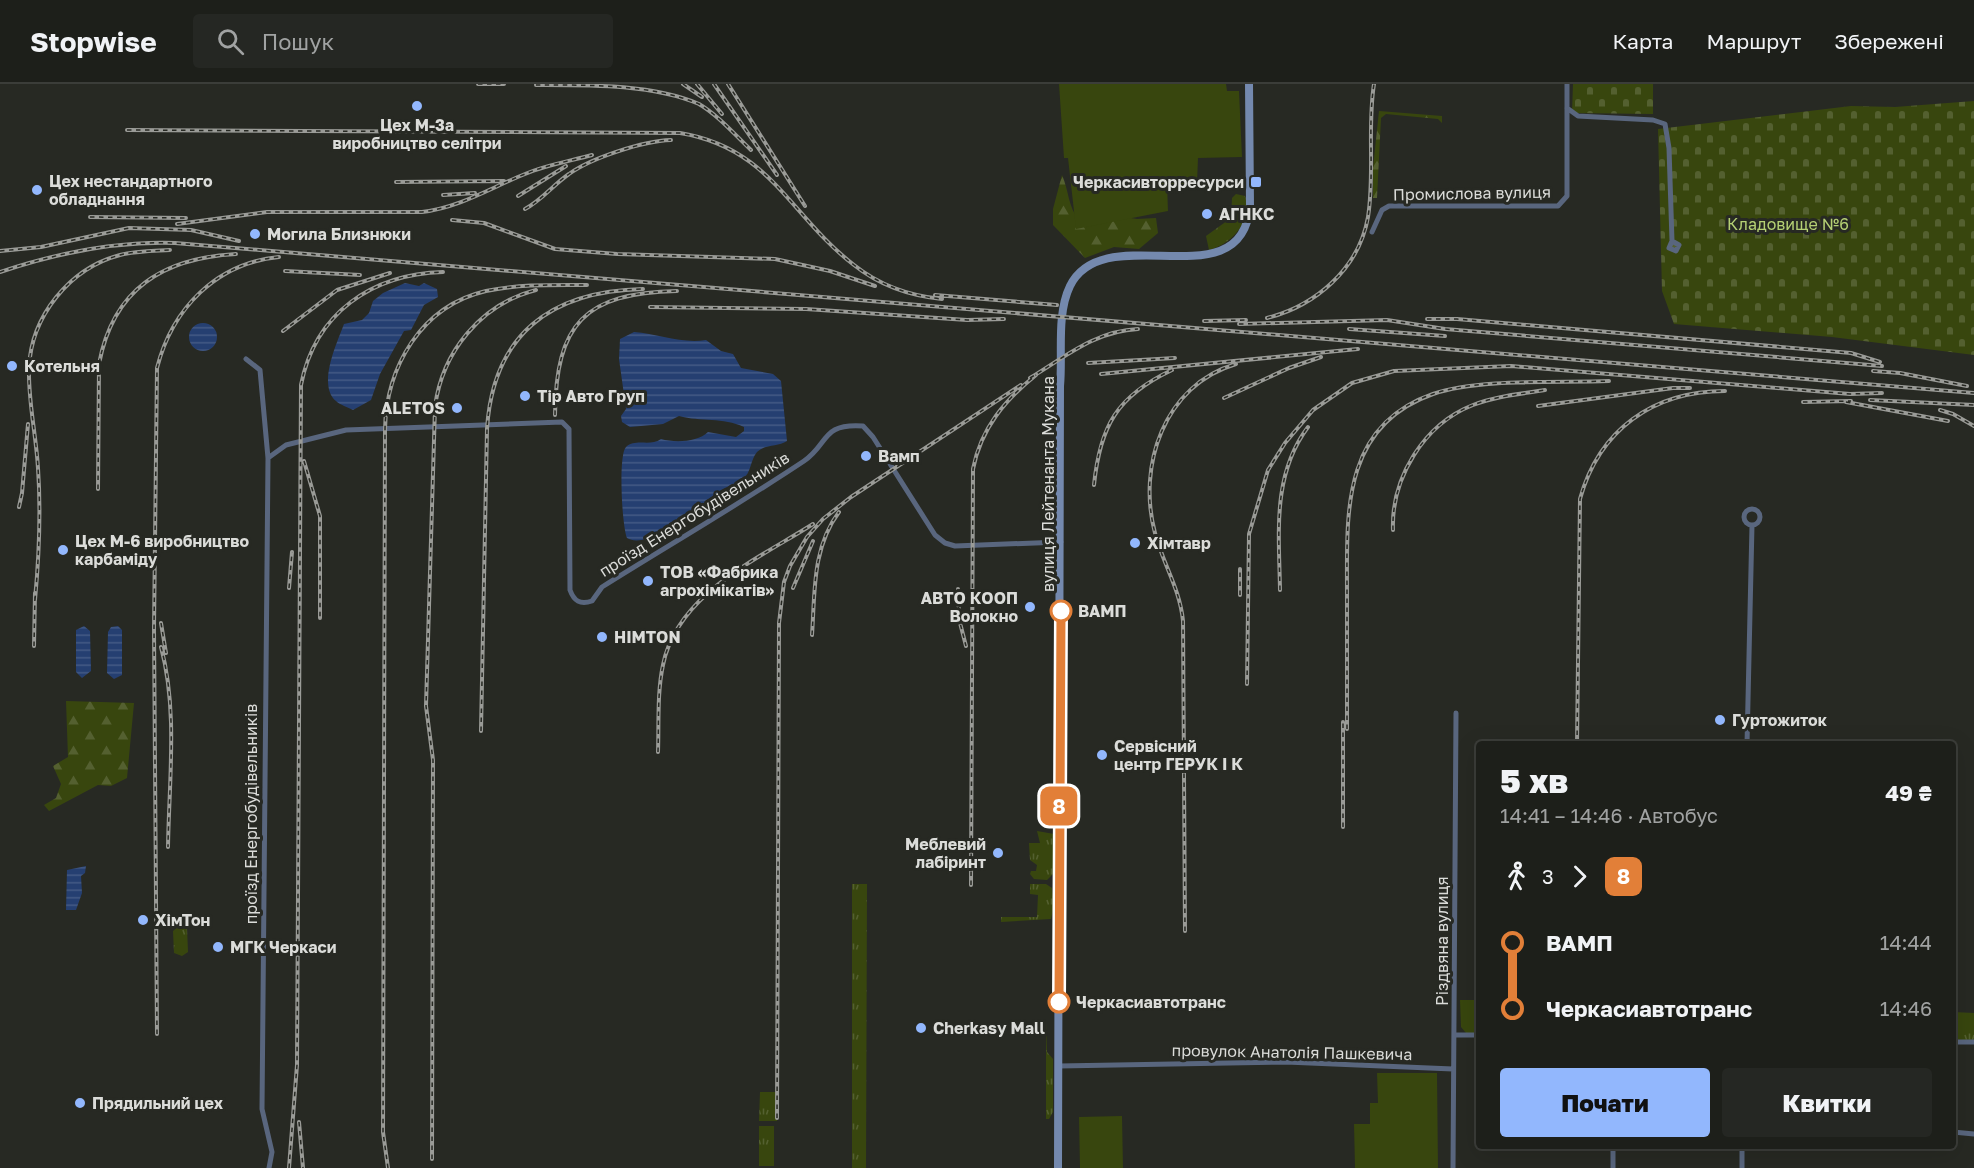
<!DOCTYPE html>
<html lang="uk">
<meta charset="utf-8">
<style>
:root{--surface:#1d1f1a;--page:#252723;--text:#f1f3f6;--muted:#a0a2a2;--line:#3b3d39;--accent:#92b7fd}
body{margin:0;font-family:"Golos Text",sans-serif;background:var(--page);color:var(--text);height:100vh;display:flex;flex-direction:column;font-size:22px;white-space:nowrap}
*{box-sizing:border-box;margin:0}
p{font-size:20px;color:var(--muted)}
.icon{flex:none;width:33px;height:33px;fill:none;stroke:currentColor;stroke-width:2;stroke-linecap:round;stroke-linejoin:round}
.map{position:relative;flex:1;overflow:hidden}
.details{position:absolute;left:1476px;top:657px;width:480px;height:408px;display:flex;flex-direction:column;background:var(--surface);border-radius:6px;box-shadow:0 6px 24px #0002,0 0 0 2px var(--line)}
.details>*{flex:none}
.badge{padding:0 12px;border-radius:9px;font-size:21px;line-height:39px}
.map>.badge{position:absolute;translate:-50% -50%;box-shadow:0 0 0 3px #fff}
.legs{display:flex;align-items:center;gap:9px;height:66px;padding:0 24px;font-size:20px}
.legs p{margin-inline-start:auto}
.overview{display:flex;align-items:center;justify-content:space-between;height:102px;padding:0 24px}
h1{font-size:33px;font-weight:800;line-height:45px}
.action{display:flex;gap:12px;margin-top:auto;padding:12px 24px}
.action a{flex:1;height:69px;border-radius:6px;background:var(--accent);color:#111;font-size:24px;font-weight:800;line-height:69px;text-align:center}
.action a+a{background:var(--page);color:var(--text)}
ul{padding:0 24px;list-style:none}
li{display:flex;align-items:center;gap:21px;height:66px;font-size:22px}
li i{display:grid;place-items:center;width:9px;height:100%;margin:0 8px;background:currentColor}
li i::after{content:'';width:15px;height:15px;margin:-8px;border:4px solid;border-radius:50%;background:var(--surface)}
li p{margin-inline-start:auto}
li:first-child i{background:linear-gradient(#0000 50%,currentColor 0)}
li:last-child i{background:linear-gradient(currentColor 50%,#0000 0)}
header{display:flex;align-items:center;gap:36px;box-sizing:border-box;height:84px;padding:0 30px;background:var(--surface);border-bottom:2px solid var(--line)}
header strong{font-size:28px}
nav{display:flex;gap:33px;margin-inline-start:auto;font-size:21px}
.search{width:420px;height:54px;background:var(--page);display:flex;align-items:center;gap:15px;box-sizing:border-box;padding:0 21px;border-radius:6px;color:var(--muted);font-size:22px}
.map>svg:first-child{display:block}
.grass{fill:url(#grass-tufts)}
.forest{fill:url(#forest-firs)}
.cemetery{fill:url(#cemetery-stones)}
.garden{fill:#38460e}
.water{fill:url(#water-rules)}
.lines{fill:none;stroke-linecap:round;stroke-linejoin:round}
.street{stroke:#59667e;stroke-width:5}
.secondary{stroke:#7489ae;stroke-width:8}
.rail-casing{stroke:#9a9b97;stroke-width:4}
.rail{stroke:#272923;stroke-width:1.5;stroke-dasharray:4.5;stroke-linecap:butt}
.line-1-casing{stroke:#fff;stroke-width:14}
.line-1{stroke:#e27f38;stroke-width:9}
.poi-dot{fill:#92b7fd;stroke:#272923;stroke-width:2}
.stop-1-dot{fill:#fff;stroke:#e27f38;stroke-width:3}
.labels{text-anchor:middle;stroke-width:6;stroke-linejoin:round;paint-order:stroke}
.poi-label{font-size:16px;font-weight:bold;fill:#dbdcd9;stroke:#272923;text-anchor:start}
.street-label{font-size:16px;fill:#dbdcd9;stroke:#272923}
.park-label{font-size:16px;fill:#b5d074;stroke:#272923}
.stop-label{font-size:16px;font-weight:bold;fill:#dbdcd9;stroke:#272923;text-anchor:start}
</style>
<header>
<strong>Stopwise</strong>
<div class="search"><svg class="icon" aria-label="search" viewBox="0 0 24 24"><circle cx="10" cy="10" r="6"/><path d="M15 15l6 6"/></svg>Пошук</div>
<nav><a>Карта</a><a>Маршрут</a><a>Збережені</a></nav>
</header>
<div class="map">
<svg width="1974" height="1084" viewBox="0 0 1974 1084">
<defs>
<pattern id="grass-tufts" width="24" height="20" patternUnits="userSpaceOnUse" patternTransform="scale(1.5)"><rect width="24" height="20" fill="#38460e"/><path d="M3 7l-1-3M5 7V3M7 7l1-3M15 17l-1-3M17 17v-4M19 17l1-3" fill="none" stroke="#546030"/></pattern>
<pattern id="forest-firs" width="22" height="20" patternUnits="userSpaceOnUse" patternTransform="scale(1.5)"><rect width="22" height="20" fill="#38460e"/><path d="M5 1l3.5 6h-7zM16 11l3.5 6h-7z" fill="#546030"/></pattern>
<pattern id="cemetery-stones" width="16" height="16" patternUnits="userSpaceOnUse" patternTransform="scale(1.5)"><rect width="16" height="16" fill="#38460e"/><path d="M2 7V4a2 2 0 0 1 4 0v3zM10 15v-3a2 2 0 0 1 4 0v3z" fill="#546030"/></pattern>
<pattern id="water-rules" width="6" height="5" patternUnits="userSpaceOnUse" patternTransform="scale(1.5)"><rect width="6" height="5" fill="#253f71"/><path d="M0 2.5h6" fill="none" stroke="#445a85"/></pattern>
</defs>
<rect width="100%" height="100%" fill="#272923"/>
<path class="grass" d="M1236,110l9,2c8,26 -14,48 -36,54l-3,-14 25,-18 1,-20z
M1037,747l17,3v39l-7,7 -13,-1 -4,-5 1,-3h5l1,-6 -7,-5 -1,-17h11z
M852,800h15l-1,284h-14z
M1030,800h16l6,4 2,18 -3,13 -50,3v-5h36l1,-22 -8,-1z
M178,843l9,1 1,24 -6,4 -8,-3 -1,-22z
M1953,928l21,1v28l-21,-2z
M1046,939l1,29 6,7v53l-4,7h-3z
M760,1008h18l-1,29h-18z
M759,1042h15v40h-15z"/>
<path class="forest" d="M1379,27l63,5v7l-4,-4 -52,-5 -5,4 -4,80h-4v-30z
M1062,91c7,16 6,32 17,45l27,-6 31,5 19,-1 2,15 -19,16 -25,-2 -29,11 -32,-33v-16z
M66,617l68,2 -7,75 -16,8 -13,-1 -49,26 -5,-6 12,-7 5,-14 -8,-18 15,-9z"/>
<path class="cemetery" d="M1573,0h80v30l-81,-1z
M1974,17v254l-142,-18 -158,-13 -12,-33 -4,-162 193,-23 44,1z"/>
<path class="garden" d="M1059,0h167l1,7h12l3,66 -44,1 -1,26h-30l1,27 -92,18 -8,-71h-4z
M1475,911h4v38h-13l-5,-6 -1,-27h15z
M1377,989h60l1,95h-83l-1,-44h16v-21h8z
M1122,1032l1,52h-43l-1,-51z"/>
<path class="water" d="M405,199l14,3 5,-3 13,6 1,8 -14,8 -13,25 -7,1 -24,43 -9,26 -18,10c-5,-3 -13,-5 -17,-9 -19,-16 1,-58 8,-77l18,-4 7,-7 4,-12 10,-8z
M189 253a14 14 0 1 1 28 0a14 14 0 1 1-28 0Z
M634,248c24,2 48,12 72,8l15,11 12,3 8,14 32,6 8,7 6,60c-9,6 -22,3 -30,11 -7,8 -5,20 -15,28 -6,4 -14,6 -21,10 -18,12 -72,62 -94,48 -5,-11 -9,-83 -1,-91 10,-9 24,0 35,-8 14,4 37,3 47,-7l28,5 8,-6v-4c-21,-10 -43,-5 -65,-11l-16,8 -33,3 -8,-5 -1,-6 5,-7 -7,-50 1,-20z
M84,542l6,5 1,40 -9,7 -6,-6v-42z
M118,542l4,4v45l-8,4 -7,-6 1,-41 3,-5z
M86,782l-1,7 -4,3 1,17 -6,17h-10l1,-40z"/>
<g class="lines">
<path class="street" d="M1567,24l11,8 75,4 12,4 4,24 3,93 -3,7 7,3 3,-6 -7,-4
M1372,148l10,-22 7,-4h169l9,-10v-112
M246,275l14,11 8,88 -6,651 10,43 -3,16
M268,374l18,-13 60,-15 216,-8 7,7 1,161c4,11 10,15 22,11l10,-14c67,-42 136,-82 202,-126 25,-17 17,-38 59,-35l10,11 62,98 10,8 10,3 106,-4
M1744 433a8 8 0 1 1 16 0a8 8 0 1 1-16 0Z
M1747,660l5,-219
M1454,951h25
M1953,958h21
M1059,982l227,-4 167,7
M1953,1048l21,2
M1453,1084l3,-455
M1613,1084v-22
M1742,1084v-22"/>
<path class="secondary" d="M1058,1084l2,-782c3,-31 -4,-71 10,-100 35,-70 173,17 180,-81l-1,-121"/>
<defs>
<path id="rail" d="M478,0h26
M683,0l19,13
M697,0l25,30
M714,0l63,91
M728,0l77,122
M536,1c53,0 116,-1 163,19 20,12 35,30 52,46
M127,46l553,3c91,15 109,82 174,132 25,20 57,31 88,34
M396,98l108,-1
M443,111l32,-2
M518,112l48,-30
M525,125c17,-9 28,-24 44,-35 22,-16 74,-33 102,-34
M90,133l96,1
M452,136l32,3 71,26 62,5 158,5 55,12 45,15
M177,140l90,-12h155c39,-5 68,-24 103,-38 21,-9 45,-13 67,-19
M0,167l41,-4 88,-19 62,2 48,11
M285,187l75,4
M0,188c57,-19 115,-31 175,-29l1799,150
M935,211l122,10
M650,223l156,2 161,11 37,-1
M1267,234c48,-12 92,-49 101,-101 7,-44 -1,-89 6,-133
M1427,235h30l394,34 29,9
M1204,237l42,-1
M1239,240l148,-4 58,9 437,37
M1349,245l96,7
M283,247l54,-41 53,-17
M1088,279l87,-5
M1873,287l27,2 67,13
M1101,290l257,-25
M1030,294c35,-21 65,-47 108,-49
M1224,314l65,-30 32,-11
M1870,316l104,5
M1803,318l48,-1
M1846,318l102,19
M1538,322l135,-18h17
M1940,326l13,4 21,12
M555,331c1,-91 29,-122 122,-124
M304,377l16,55v102
M1094,401c6,-59 23,-89 78,-115
M98,405l1,-125c14,-75 64,-106 137,-110
M19,423l3,-14 6,-69
M1393,446c-2,-52 31,-106 80,-125 23,-9 48,-11 72,-15
M289,504l3,-36
M793,504l20,-47
M958,505l1,30 7,27
M1280,506c-1,-58 -8,-115 28,-163
M1240,511v-26
M35,516c4,-43 6,-89 3,-132 -2,-34 -10,-67 -9,-100 2,-52 41,-100 91,-113 16,-4 34,-4 50,-5
M161,539l5,30
M812,551c3,-43 0,-87 27,-123
M34,562l1,-53
M161,563c17,63 8,134 7,200
M1247,600l2,-150 19,-64 17,-27 28,-33 39,-27 42,-12 117,-5 339,28 32,-1
M1347,645c0,-45 0,-90 0,-136 0,-79 -6,-167 86,-199 45,-16 126,-11 176,-13
M481,647l6,-302c6,-95 64,-138 156,-140
M1577,660l3,-245c19,-69 73,-108 145,-108
M658,668c1,-29 -1,-59 5,-87 14,-71 95,-106 150,-141
M1343,743v-105
M971,801l2,-416c8,-41 32,-69 63,-94
M1185,847l-2,-310c-3,-32 -20,-57 -28,-88 -18,-67 9,-148 81,-169
M157,950l-3,-405 3,-261c15,-59 59,-105 122,-111
M777,1034l2,-495 5,-41 6,-16 17,-29 16,-18 28,-22 170,-112
M299,1038l4,46
M432,1075l1,-399 -7,-54 9,-299c7,-55 46,-103 101,-117
M289,1084l8,-103 4,-680c14,-72 71,-111 142,-113
M388,1084l-5,-36 2,-702c1,-63 36,-124 101,-139 33,-7 67,-6 101,-6"/>
</defs>
<use href="#rail" class="rail-casing"/>
<use href="#rail" class="rail"/>
</g>
<g class="lines">
<defs>
<path id="line-1" d="M1059,918l2,-391"/>
</defs>
<use href="#line-1" class="line-1-casing"/>
<use href="#line-1" class="line-1"/>
</g>
<g class="poi-dot">
<circle cx="417" cy="22" r="6"/>
<rect x="1250" y="92" width="12" height="12" rx="3"/>
<circle cx="37" cy="106" r="6"/>
<circle cx="1207" cy="130" r="6"/>
<circle cx="255" cy="150" r="6"/>
<circle cx="12" cy="282" r="6"/>
<circle cx="525" cy="312" r="6"/>
<circle cx="457" cy="324" r="6"/>
<circle cx="866" cy="372" r="6"/>
<circle cx="1135" cy="459" r="6"/>
<circle cx="63" cy="466" r="6"/>
<circle cx="648" cy="497" r="6"/>
<circle cx="1030" cy="523" r="6"/>
<circle cx="602" cy="553" r="6"/>
<circle cx="1720" cy="636" r="6"/>
<circle cx="1102" cy="671" r="6"/>
<circle cx="998" cy="769" r="6"/>
<circle cx="143" cy="836" r="6"/>
<circle cx="218" cy="863" r="6"/>
<circle cx="921" cy="944" r="6"/>
<circle cx="80" cy="1019" r="6"/>
</g>
<g class="stop-1-dot">
<circle cx="1061" cy="527" r="10"/>
<circle cx="1059" cy="918" r="10"/>
</g>
<g class="labels">
<g class="poi-label">
<text x="417" y="47" text-anchor="middle">Цех М-3а<tspan x="417" dy="18">виробництво селітри</tspan></text>
<text x="49" y="103">Цех нестандартного<tspan x="49" dy="18">обладнання</tspan></text>
<text x="1244" y="104" text-anchor="end">Черкасивторресурси</text>
<text x="1219" y="136">АГНКС</text>
<text x="267" y="156">Могила Близнюки</text>
<text x="24" y="288">Котельня</text>
<text x="537" y="318">Тір Авто Груп</text>
<text x="445" y="330" text-anchor="end">ALETOS</text>
<text x="878" y="378">Вамп</text>
<text x="75" y="463">Цех М-6 виробництво<tspan x="75" dy="18">карбаміду</tspan></text>
<text x="1147" y="465">Хімтавр</text>
<text x="660" y="494">ТОВ «Фабрика<tspan x="660" dy="18">агрохімікатів»</tspan></text>
<text x="1018" y="520" text-anchor="end">АВТО КООП<tspan x="1018" dy="18">Волокно</tspan></text>
<text x="614" y="559">HIMTON</text>
<text x="1732" y="642">Гуртожиток</text>
<text x="1114" y="668">Сервісний<tspan x="1114" dy="18">центр ГЕРУК І К</tspan></text>
<text x="986" y="766" text-anchor="end">Меблевий<tspan x="986" dy="18">лабіринт</tspan></text>
<text x="155" y="842">ХімТон</text>
<text x="230" y="869">МГК Черкаси</text>
<text x="933" y="950">Cherkasy Mall</text>
<text x="92" y="1025">Прядильний цех</text>
</g>
<g class="street-label">
<text transform="translate(1472 109) rotate(-1)" y="6">Промислова вулиця</text>
<text transform="translate(1048 400) rotate(-90)" y="6">вулиця Лейтенанта Мукана</text>
<text transform="translate(694 430) rotate(-32)" y="6">проїзд Енергобудівельників</text>
<text transform="translate(251 730) rotate(-90)" y="6">проїзд Енергобудівельників</text>
<text transform="translate(1442 857) rotate(-90)" y="6">Різдвяна вулиця</text>
<text transform="translate(1292 968) rotate(1)" y="6">провулок Анатолія Пашкевича</text>
</g>
<g class="park-label">
<text x="1788" y="146">Кладовище №6</text>
</g>
<g class="stop-label">
<text x="1078" y="533">ВАМП</text>
<text x="1076" y="924">Черкасиавтотранс</text>
</g>
</g>
</svg>
<b class="badge" style="left:1059px;top:722px;background:#e27f38;color:#fff">8</b>
<section class="details">
<div class="overview"><div><h1>5 хв</h1><p>14:41 – 14:46 · Автобус</p></div><b>49 ₴</b></div>
<div class="legs"><svg class="icon" aria-label="walk" viewBox="0 0 24 24"><circle cx="13" cy="4" r="2"/><path d="M13 8l-2 6 4 7M11 14l-3 7M7 12l3-4h3l4 4"/></svg>3<svg class="icon" aria-label="forward" viewBox="0 0 24 24"><path d="M9 5l7 7-7 7"/></svg><b class="badge" style="background:#e27f38;color:#fff">8</b></div>
<ul>
<li><i style="color:#e27f38"></i><b>ВАМП</b><p>14:44</p></li>
<li><i style="color:#e27f38"></i><b>Черкасиавтотранс</b><p>14:46</p></li>
</ul>
<div class="action"><a>Почати</a><a>Квитки</a></div>
</section>
</div>
